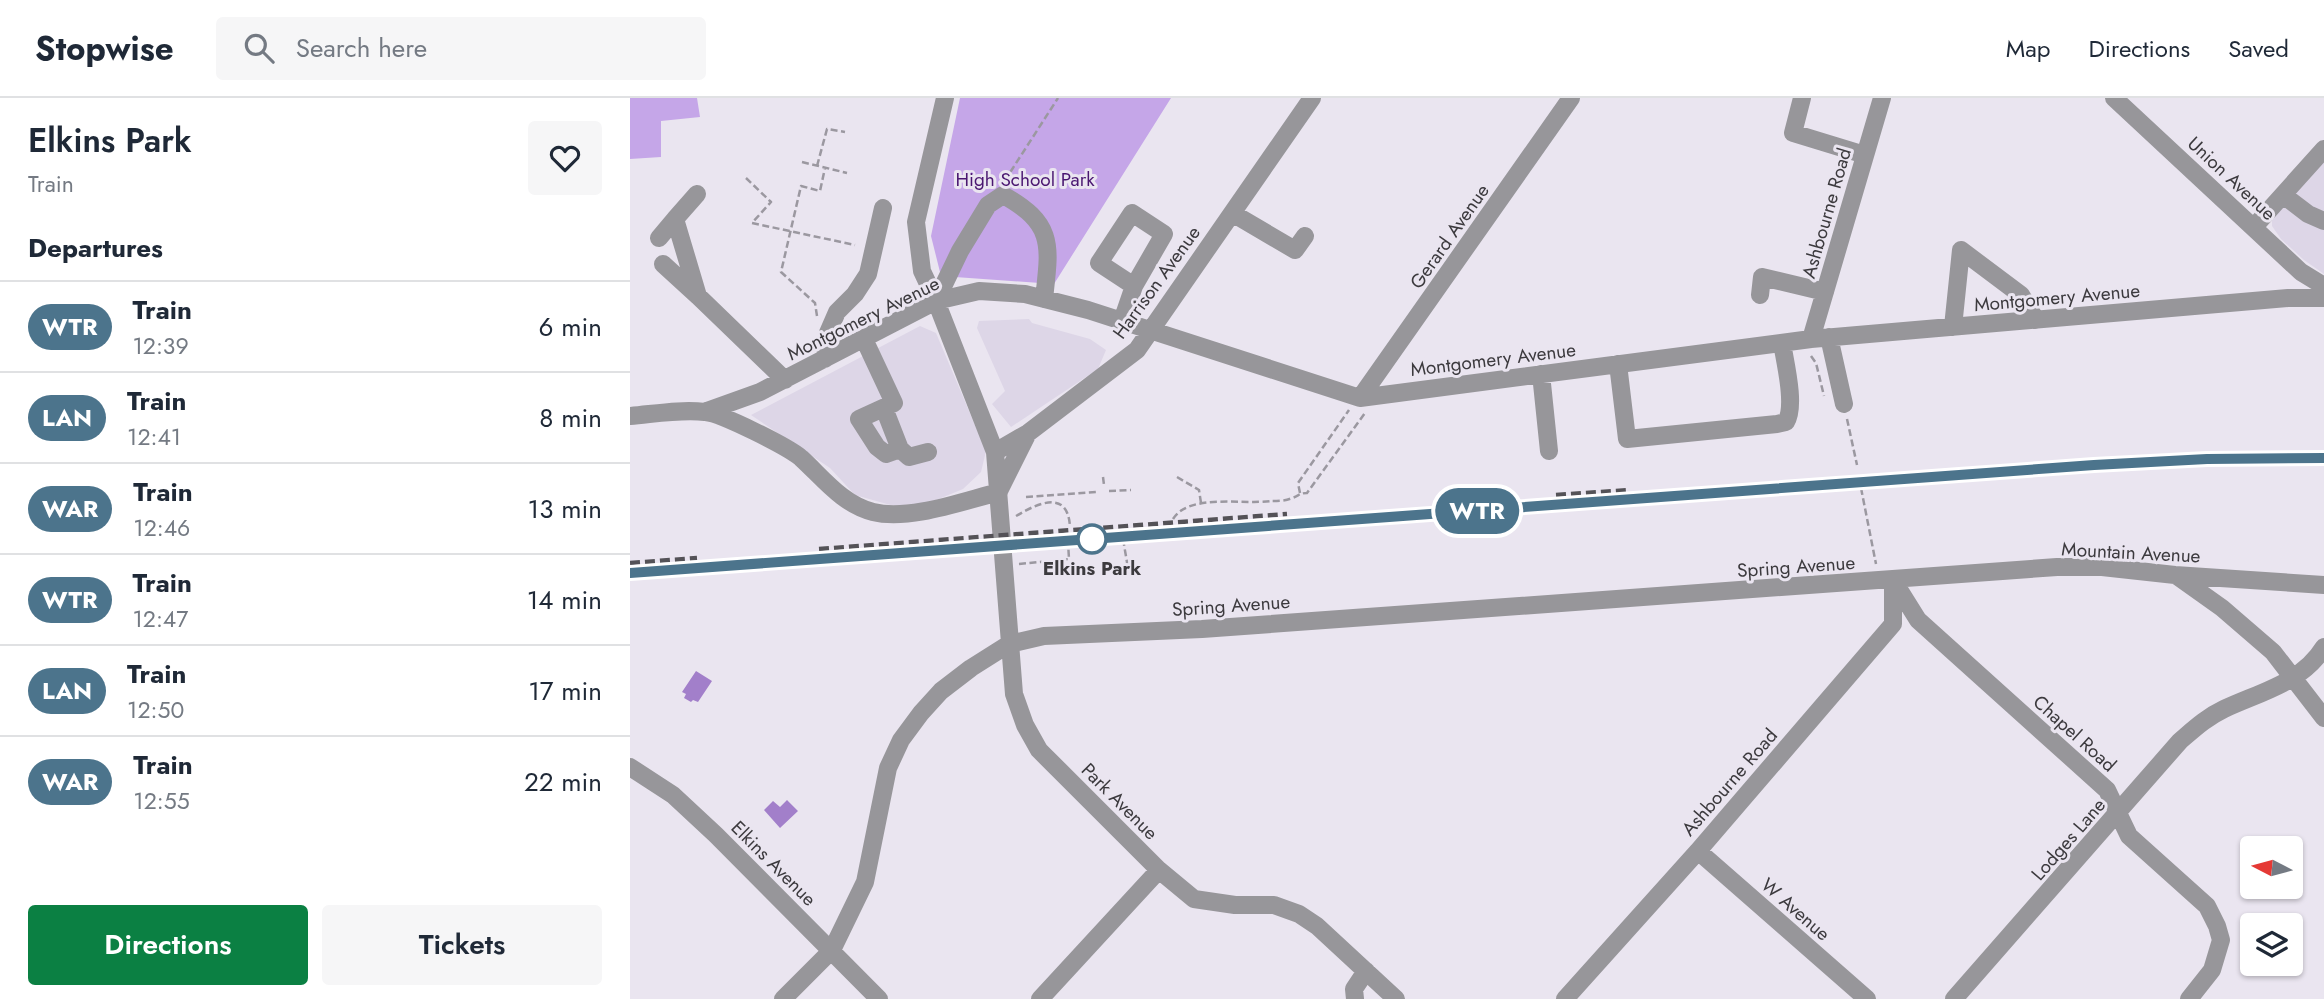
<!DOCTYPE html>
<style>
:root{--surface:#fff;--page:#f6f6f7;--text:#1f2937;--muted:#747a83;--line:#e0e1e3;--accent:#0b8043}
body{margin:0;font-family:Jost,sans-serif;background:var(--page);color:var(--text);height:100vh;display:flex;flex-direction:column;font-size:26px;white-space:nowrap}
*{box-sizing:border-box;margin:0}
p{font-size:23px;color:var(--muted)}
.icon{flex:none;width:38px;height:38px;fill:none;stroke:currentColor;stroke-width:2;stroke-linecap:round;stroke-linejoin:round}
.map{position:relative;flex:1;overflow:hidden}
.details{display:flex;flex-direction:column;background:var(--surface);width:630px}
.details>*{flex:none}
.badge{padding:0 14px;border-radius:23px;font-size:24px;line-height:46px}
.needle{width:46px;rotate:276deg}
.controls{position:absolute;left:1610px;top:738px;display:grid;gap:14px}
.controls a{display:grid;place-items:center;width:63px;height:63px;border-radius:7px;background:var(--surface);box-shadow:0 2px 5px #0004;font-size:35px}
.map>.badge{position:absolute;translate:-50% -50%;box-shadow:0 0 0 4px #fff}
h2{padding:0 28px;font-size:26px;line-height:63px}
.round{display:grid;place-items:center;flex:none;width:74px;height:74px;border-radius:7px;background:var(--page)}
.summary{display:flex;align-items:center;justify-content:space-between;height:119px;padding:0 28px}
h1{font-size:33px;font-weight:600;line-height:52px}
.button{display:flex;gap:14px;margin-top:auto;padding:14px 28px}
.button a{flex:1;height:80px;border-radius:7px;background:var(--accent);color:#fff;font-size:28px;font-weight:600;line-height:80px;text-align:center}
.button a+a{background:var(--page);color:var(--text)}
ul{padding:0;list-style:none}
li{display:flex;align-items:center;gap:21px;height:91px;padding:0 28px;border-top:2px solid var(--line)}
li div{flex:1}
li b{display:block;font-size:26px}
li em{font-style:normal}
li .badge{min-width:77px;font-weight:700;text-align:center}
header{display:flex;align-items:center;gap:42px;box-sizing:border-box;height:98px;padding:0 35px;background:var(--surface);border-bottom:2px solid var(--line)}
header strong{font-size:33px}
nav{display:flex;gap:38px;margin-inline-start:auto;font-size:24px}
.search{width:490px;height:63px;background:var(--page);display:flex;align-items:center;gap:18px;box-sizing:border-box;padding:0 24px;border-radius:7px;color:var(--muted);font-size:26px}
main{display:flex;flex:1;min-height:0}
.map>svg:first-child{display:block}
.built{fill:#ddd6e7}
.green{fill:#c5a6e8}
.water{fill:#a27fca}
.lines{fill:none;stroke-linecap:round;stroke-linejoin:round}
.path{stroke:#9b98a0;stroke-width:2.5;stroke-dasharray:7 3.5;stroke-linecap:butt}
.minor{stroke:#97969a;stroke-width:18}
.rail{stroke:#545257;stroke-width:4.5;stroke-dasharray:10 5;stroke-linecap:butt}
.line-casing{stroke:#fff;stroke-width:16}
.line{stroke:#4c748c;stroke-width:10}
.stop-dot{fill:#fff;stroke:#4c748c;stroke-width:3.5}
.labels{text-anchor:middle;stroke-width:6;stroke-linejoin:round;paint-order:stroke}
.street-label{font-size:19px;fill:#3c3a3e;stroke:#eae5f0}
.park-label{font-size:19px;fill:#4a1771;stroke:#eae5f0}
.stop-label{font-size:19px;font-weight:bold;fill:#3c3a3e;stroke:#eae5f0}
</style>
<header>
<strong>Stopwise</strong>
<div class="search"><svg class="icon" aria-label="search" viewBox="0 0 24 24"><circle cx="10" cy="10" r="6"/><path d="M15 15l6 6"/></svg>Search here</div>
<nav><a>Map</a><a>Directions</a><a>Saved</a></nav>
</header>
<main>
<section class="details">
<div class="summary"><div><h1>Elkins Park</h1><p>Train</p></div><a class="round"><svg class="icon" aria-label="heart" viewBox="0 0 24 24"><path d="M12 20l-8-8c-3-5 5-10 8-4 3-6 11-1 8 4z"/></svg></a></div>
<h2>Departures</h2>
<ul>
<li><span class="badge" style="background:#4c748c;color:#fff">WTR</span><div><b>Train</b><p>12:39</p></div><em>6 min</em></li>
<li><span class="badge" style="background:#4c748c;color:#fff">LAN</span><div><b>Train</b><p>12:41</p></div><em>8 min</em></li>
<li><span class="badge" style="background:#4c748c;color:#fff">WAR</span><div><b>Train</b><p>12:46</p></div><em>13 min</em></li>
<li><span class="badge" style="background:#4c748c;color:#fff">WTR</span><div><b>Train</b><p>12:47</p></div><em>14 min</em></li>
<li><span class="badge" style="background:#4c748c;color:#fff">LAN</span><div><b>Train</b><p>12:50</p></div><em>17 min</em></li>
<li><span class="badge" style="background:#4c748c;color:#fff">WAR</span><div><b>Train</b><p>12:55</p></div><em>22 min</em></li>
</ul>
<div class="button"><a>Directions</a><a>Tickets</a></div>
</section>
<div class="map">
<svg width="1694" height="901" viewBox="0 0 1694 901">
<rect width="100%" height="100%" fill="#eae5f0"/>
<path class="built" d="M1694,56v120l-20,-14 -23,-21 -9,-13v-11z
M399,221l3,4 58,16 16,11 -8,19 -87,58 -19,-23 13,-13 -28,-63 2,-7z
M290,228l16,7 50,118 -5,21 -18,17 -34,14 -35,3 -39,-11 -25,-27 -79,-53z"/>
<path class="green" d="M0,0h67l3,19 -39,4v36l-31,2z
M330,0h211l-117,186 -113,-8 -10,-40z"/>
<path class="water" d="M66,573l16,10 -14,21 -5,-2 -2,2 -7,-4 2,-4 -4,-2z
M157,702l11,11 -18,17 -16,-18 9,-9 7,6z"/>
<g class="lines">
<path class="path" d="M172,64l45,11
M187,68l10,-37 18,3
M116,80l25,24 -19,21 103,22
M377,84l4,-11 47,-73
M187,218l-2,-13 -34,-31 20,-86 19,5 5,-23
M1181,258l5,7 8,33
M1217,321l10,46
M473,379l1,8
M547,379l22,13 2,13
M1231,390l15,76
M479,393l22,-1
M670,395l-2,-10 51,-73
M396,399l71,-5
M386,418c22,-13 52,-27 54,11
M543,421c16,-26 70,-14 98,-18 6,0 15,0 21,-3 7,-2 7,-5 15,-5l58,-80
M493,441l5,29 7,-1
M389,466l50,-5 -1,-17"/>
<path class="minor" d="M315,0l-29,124 6,49 14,30 59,151 19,242 11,31 14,25 120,120 35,29 41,6h39l25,9 18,12 79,73
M1172,0l-9,35 72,22
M1484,0l187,174 23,14
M67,96l-22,25 23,77 87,84
M1653,97l25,19 16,7
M602,115l63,37 10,-14
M1624,129l70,-78
M29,140l16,-19
M33,166l35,32
M1130,197l2,-18 63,15
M306,203l24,-50 28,-46 15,-10c52,29 47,50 41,104
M492,223l12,-35 -35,-23 33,-50 32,21 -30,52
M1323,229l8,-77 60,45 15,25
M1199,239l15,67
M234,241l30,64 -35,16 18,28 9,7 14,-5 -16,-41
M1181,241l71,-241
M195,261l2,-24 10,-23 18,-18 13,-20 15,-66
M988,266l9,75 150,-15 9,-2c10,-16 -1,-60 -4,-79
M911,276l8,77
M730,300l211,-300
M77,313l53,-19 176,-91 43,-10 46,3 63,16 272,88 451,-59 477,-41h36
M0,318c24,-2 51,-7 75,-4 16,1 83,35 96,46 22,20 41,46 72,54 36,9 90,-11 126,-20
M270,351l9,8 19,-5
M365,354l33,-19 109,-83 175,-252
M370,391l28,-56
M1547,478l45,32 51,44 51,66
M1263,482l25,40 189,170 22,46 78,70 10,20 4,14 -9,30 -23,29
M0,669l43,28 43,40 163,164
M1068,753l169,148
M153,901l49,-49 33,-68 23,-114 13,-28 20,-27 20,-22 30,-23 38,-24 35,-8 158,-7 855,-62h45l73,8 149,10
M410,901l119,-129
M725,901l-1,-10 12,-18
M935,901l133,-148 195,-227v-44
M1324,901l226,-258c14,-12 27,-24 44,-32 36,-17 78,-26 100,-62"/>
<path class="rail" d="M926,397l73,-5
M189,451l468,-35
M0,465l67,-5
M0,476l1464,-109 113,-6 117,-1"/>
</g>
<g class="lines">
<defs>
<path id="line" d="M0,475l1464,-108 113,-6 117,-1"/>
</defs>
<use href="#line" class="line-casing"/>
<use href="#line" class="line"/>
</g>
<circle class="stop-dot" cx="462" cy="441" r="14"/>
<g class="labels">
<g class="street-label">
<text transform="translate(1602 80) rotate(43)" y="7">Union Avenue</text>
<text transform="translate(1196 115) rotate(-74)" y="7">Ashbourne Road</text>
<text transform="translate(819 138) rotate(-55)" y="7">Gerard Avenue</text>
<text transform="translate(526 184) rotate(-54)" y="7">Harrison Avenue</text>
<text transform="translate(1427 199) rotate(-5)" y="7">Montgomery Avenue</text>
<text transform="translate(233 220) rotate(-26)" y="7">Montgomery Avenue</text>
<text transform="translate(863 261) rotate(-7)" y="7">Montgomery Avenue</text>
<text transform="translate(1501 454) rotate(3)" y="7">Mountain Avenue</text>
<text transform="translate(1166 468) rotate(-4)" y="7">Spring Avenue</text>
<text transform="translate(601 507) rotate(-4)" y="7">Spring Avenue</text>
<text transform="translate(1445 635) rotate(42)" y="7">Chapel Road</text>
<text transform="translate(1099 684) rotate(-49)" y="7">Ashbourne Road</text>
<text transform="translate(490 703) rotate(45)" y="7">Park Avenue</text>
<text transform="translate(1438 741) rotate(-49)" y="7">Lodges Lane</text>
<text transform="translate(144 765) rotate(45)" y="7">Elkins Avenue</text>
<text transform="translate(1166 811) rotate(41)" y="7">W Avenue</text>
</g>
<g class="park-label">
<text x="395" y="88">High School Park</text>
</g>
<g class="stop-label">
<text x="462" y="477">Elkins Park</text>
</g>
</g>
</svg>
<div class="controls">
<a><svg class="needle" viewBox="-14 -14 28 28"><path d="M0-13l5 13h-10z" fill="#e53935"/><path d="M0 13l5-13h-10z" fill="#747a83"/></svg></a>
<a><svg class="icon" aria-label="layers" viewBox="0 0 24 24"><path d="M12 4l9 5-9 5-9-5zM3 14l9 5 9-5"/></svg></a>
</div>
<b class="badge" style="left:847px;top:413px;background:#4c748c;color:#fff">WTR</b>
</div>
</main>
